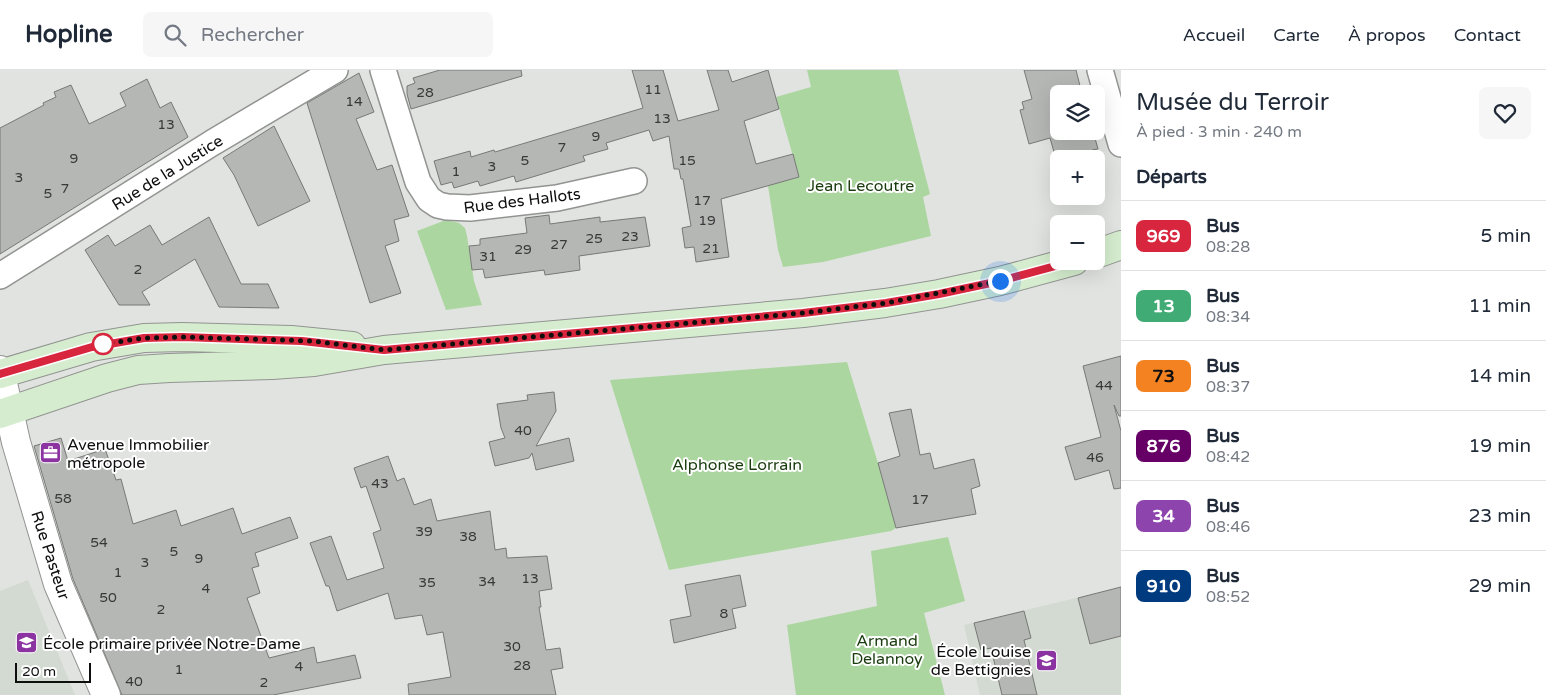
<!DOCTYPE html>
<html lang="fr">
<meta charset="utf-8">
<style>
:root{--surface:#fff;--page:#f6f6f7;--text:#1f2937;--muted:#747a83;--line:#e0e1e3}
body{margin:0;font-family:"Varela Round",sans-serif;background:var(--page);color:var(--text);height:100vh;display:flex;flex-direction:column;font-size:19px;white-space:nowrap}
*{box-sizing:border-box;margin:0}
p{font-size:16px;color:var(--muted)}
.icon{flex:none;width:28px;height:28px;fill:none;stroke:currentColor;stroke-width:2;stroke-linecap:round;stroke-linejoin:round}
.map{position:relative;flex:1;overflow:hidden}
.details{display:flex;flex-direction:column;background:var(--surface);width:425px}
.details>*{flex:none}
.badge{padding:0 10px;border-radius:8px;font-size:18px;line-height:32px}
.tools{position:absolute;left:1050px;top:15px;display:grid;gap:10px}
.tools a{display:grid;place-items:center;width:55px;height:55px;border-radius:8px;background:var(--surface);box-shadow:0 5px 20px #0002;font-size:25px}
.scale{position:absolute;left:15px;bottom:12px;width:76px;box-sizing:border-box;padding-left:5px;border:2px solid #0e0e0e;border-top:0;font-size:14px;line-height:18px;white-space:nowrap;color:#0e0e0e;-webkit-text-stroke:4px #fff;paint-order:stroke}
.you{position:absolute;width:25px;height:25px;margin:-12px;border:4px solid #fff;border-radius:50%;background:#1a73e8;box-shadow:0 0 0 8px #1a73e833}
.map>.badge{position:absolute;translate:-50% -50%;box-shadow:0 0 0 2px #fff}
h2{padding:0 15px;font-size:19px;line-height:45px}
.round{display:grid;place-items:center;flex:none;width:52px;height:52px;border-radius:8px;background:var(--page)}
.headline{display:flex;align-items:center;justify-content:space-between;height:85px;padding:0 15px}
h1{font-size:24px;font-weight:600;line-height:38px}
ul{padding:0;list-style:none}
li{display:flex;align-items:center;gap:15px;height:70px;padding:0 15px;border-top:1px solid var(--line)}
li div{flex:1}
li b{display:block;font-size:19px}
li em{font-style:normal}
li .badge{min-width:55px;font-weight:700;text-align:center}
header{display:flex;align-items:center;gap:30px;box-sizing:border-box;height:70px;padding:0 25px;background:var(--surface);border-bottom:1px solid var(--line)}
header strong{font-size:24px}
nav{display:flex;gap:28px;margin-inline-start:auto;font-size:18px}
.search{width:350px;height:45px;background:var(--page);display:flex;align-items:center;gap:12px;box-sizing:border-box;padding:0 18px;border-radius:8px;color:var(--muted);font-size:19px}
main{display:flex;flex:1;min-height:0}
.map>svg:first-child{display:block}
.built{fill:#d3dad1}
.green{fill:#acd6a0}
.building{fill:#b5b7b5;stroke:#777976}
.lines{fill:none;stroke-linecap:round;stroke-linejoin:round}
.minor-casing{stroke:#929491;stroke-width:28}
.tertiary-casing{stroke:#929491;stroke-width:30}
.secondary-casing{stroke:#929491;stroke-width:30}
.minor{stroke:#fff;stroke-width:25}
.tertiary{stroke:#fff;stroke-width:28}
.secondary{stroke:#d5edce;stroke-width:28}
.line-casing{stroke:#fff;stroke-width:11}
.line{stroke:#d7263d;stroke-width:8}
.walk{stroke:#0e0e0e;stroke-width:5;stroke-dasharray:0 9}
.stop-dot{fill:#fff;stroke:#d7263d;stroke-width:2.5}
.labels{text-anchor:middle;stroke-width:4;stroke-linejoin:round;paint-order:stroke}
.number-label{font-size:14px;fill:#383838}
.street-label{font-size:16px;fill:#0e0e0e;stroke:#fff}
.park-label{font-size:16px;fill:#193b0d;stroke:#fff}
.poi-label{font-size:16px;fill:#0e0e0e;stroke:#fff;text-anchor:start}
</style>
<header>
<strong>Hopline</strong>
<div class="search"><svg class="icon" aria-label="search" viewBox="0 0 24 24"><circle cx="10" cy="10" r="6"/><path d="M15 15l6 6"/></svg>Rechercher</div>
<nav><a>Accueil</a><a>Carte</a><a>À propos</a><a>Contact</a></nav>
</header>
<main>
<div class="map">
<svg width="1121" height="625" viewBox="0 0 1121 625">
<rect width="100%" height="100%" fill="#e1e3e0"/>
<path class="built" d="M28,510l47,115h-75v-104z
M1121,517v108h-141l-16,-70z"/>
<path class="green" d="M807,0h91l32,124 -7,3 8,39 -108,26 -40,5 -5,-17 -10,-64 31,-9 -23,-80 35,-10z
M446,150l13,3 6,5 2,8 7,45 8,24 -36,5 -29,-79z
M847,292l31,101 18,65 -5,3 -222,39 -59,-190z
M948,467l17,64 -41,12 21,82h-149l-9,-70 90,-19 -6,-55z"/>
<path class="building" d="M440,0h81l1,6 -111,33 -4,-15v-8l8,-3 -2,-5z
M632,0h31l15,51 41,-11 -12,-40h21l4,12 36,-12 11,39 -35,12 12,43 37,-10 6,23 -78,22 8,58 -33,5 -2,-15 -9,1 -3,-20 9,-2 -8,-47h-2l-2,-10h-5l-5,-33 -16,5 -4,-11 -43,13 2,6 -25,7 2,5 -69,21 -2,-6 -34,10 -2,-5 -24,7 -2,-6 -11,3 -7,-24 36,-10 1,6 23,-7 1,2 148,-44z
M1024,0h52l6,24h-23v37h34l5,18 -6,1 3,9h-39l-6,-21 -21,6 -9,-34 4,-1 -2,-7 10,-3z
M359,3l15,39 -18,7 21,51 15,-5 17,51 -15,4 5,21 -14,5 16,47 -31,10 -63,-200z
M147,9l13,29 11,-6 17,35 -188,117v-126l44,-23 -1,-2 13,-6 -2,-5 17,-7 18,39 37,-18 -6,-13z
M274,56l36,75 -52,25 -24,-51 -11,-17z
M549,145l1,9 50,-7v5l45,-5 5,29 -71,10 1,14 -35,5 -1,-5 -59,8 -2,-9 -11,1 -3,-24 11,-1v-6l47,-6 -2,-15z
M209,147l32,67h27l11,24 -60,-1 -24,-48 -53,33 8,13h-31l-34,-55 23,-15 7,11 35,-21 12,20z
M1121,286v60h-2l-5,-11 7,26v57l-7,1 -5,-19 -34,10 -10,-33 36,-10 -18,-71z
M554,322l2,19 -20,35 33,-8 5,23 -38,9 -4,-17 -3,5 -34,8 -6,-24 16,-4 -4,-10 -4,-24 31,-4 -1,-5z
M911,339l9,46 10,-2 4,16 40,-10 6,27 -9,3 5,25 -80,14 -18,-65 22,-7 -11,-43z
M61,368l7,23 37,-12 11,31 5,-1 12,45 43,-14 5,16 52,-18 9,26 48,-17 8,21 -43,15 4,13 -7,2 8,25 -13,5 22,60 45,-11 3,16 38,-8 6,23 -88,17h-151l-49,-116 -39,-133z
M388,386l9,25 7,-3 10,27 17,-6 6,22 53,-10 5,39 11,-2 1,10 40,-2 5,33 -13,2 2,16h-2l7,43 14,-2 3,20 -12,2 5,25h-147l-1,-11 43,-7 -8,-45 -16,3 -5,-20 -27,4 -7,-26 -51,18 -8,-25h-3l-16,-43 21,-7 16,44 37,-12 -11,-35 8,-3 -15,-44 -5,2 -7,-20z
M740,505l6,31 -14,3 4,19 -62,15 -4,-23 21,-4 -6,-31z
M1121,517v49l-31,8 -12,-46z
M1024,541l7,27 -7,2 13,55h-35l-11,-47 -10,2 -7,-27z"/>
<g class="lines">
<defs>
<path id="minor" d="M383,0l35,112 11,17 9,6 9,2 23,1 87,-10 77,-17
M1100,0l21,74
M0,206l212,-133 123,-73"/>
<path id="tertiary" d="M0,300l16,72 42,142 48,111"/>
<path id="secondary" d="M1096,184l25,-9
M0,304l91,-27 53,-9 38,-1 109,3 61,6
M0,344l107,-36 31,-8 31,-2 103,-3 42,-3 70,-12 419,-37 82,-10 54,-9 61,-13 74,-20"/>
</defs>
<use href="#minor" class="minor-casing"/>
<use href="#tertiary" class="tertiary-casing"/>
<use href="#secondary" class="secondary-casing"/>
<use href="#minor" class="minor"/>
<use href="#tertiary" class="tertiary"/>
<use href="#secondary" class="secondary"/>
</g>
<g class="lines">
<defs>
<path id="line" d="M0,304l92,-27 52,-9 38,-1 120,4 82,9 419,-37 83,-10 53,-9 61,-13 74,-20"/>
</defs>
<use href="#line" class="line-casing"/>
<use href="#line" class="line"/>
<path class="walk" d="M103,274l41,-6 38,-1 130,4 72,9 419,-37 83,-10 114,-22"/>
</g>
<defs>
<symbol id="office-square" viewBox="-11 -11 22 22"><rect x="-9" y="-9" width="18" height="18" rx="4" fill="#8b34a1" stroke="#fff"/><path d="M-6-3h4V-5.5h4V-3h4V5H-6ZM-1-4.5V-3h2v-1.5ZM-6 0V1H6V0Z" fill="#fff"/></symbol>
<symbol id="school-square" viewBox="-11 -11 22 22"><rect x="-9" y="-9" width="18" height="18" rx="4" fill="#8b34a1" stroke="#fff"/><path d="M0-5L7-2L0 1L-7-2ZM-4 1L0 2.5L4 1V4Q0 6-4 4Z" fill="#fff"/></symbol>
</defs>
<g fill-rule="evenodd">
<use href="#office-square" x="38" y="370" width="25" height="25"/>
<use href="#school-square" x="14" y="560" width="25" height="25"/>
<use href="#school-square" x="1034" y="578" width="25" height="25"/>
</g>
<circle class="stop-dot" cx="103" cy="274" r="10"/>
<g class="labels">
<g class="number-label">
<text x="653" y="24">11</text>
<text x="425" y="27">28</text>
<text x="354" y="36">14</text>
<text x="662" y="53">13</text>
<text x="166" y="59">13</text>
<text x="596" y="71">9</text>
<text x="562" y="82">7</text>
<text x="74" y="93">9</text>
<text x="525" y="95">5</text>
<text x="687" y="95">15</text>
<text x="492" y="101">3</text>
<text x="456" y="106">1</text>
<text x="19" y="112">3</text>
<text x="65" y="123">7</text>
<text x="48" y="128">5</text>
<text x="702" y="135">17</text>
<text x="707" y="155">19</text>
<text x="630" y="171">23</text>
<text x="594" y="173">25</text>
<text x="559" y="179">27</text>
<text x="711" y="183">21</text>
<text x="523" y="184">29</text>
<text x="488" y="191">31</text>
<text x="138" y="204">2</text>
<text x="1104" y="320">44</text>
<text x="523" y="365">40</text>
<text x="1095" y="392">46</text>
<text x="380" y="418">43</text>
<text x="63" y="433">58</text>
<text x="920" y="434">17</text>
<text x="424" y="466">39</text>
<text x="468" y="471">38</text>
<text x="99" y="477">54</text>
<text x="174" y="486">5</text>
<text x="199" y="493">9</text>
<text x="145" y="497">3</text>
<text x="118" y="507">1</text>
<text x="530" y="513">13</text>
<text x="487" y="516">34</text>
<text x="427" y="517">35</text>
<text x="206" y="523">4</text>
<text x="108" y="532">50</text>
<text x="161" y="544">2</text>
<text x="724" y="548">8</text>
<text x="512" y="581">30</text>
<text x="522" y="600">28</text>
<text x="299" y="601">4</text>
<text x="179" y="604">1</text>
<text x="134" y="616">40</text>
<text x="264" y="617">2</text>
</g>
<g class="street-label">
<text transform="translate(167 102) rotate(-32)" y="6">Rue de la Justice</text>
<text transform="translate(522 130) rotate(-7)" y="6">Rue des Hallots</text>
<text transform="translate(51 485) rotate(72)" y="6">Rue Pasteur</text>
</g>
<g class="park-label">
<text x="861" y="121">Jean Lecoutre</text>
<text x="737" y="400">Alphonse Lorrain</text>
<text x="887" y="576">Armand<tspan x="887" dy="18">Delannoy</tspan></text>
</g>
<g class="poi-label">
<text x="67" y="380">Avenue Immobilier<tspan x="67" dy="18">métropole</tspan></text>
<text x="43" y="579">École primaire privée Notre-Dame</text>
<text x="1031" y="587" text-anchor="end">École Louise<tspan x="1031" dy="18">de Bettignies</tspan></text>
</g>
</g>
</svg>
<div class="tools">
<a><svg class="icon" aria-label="layers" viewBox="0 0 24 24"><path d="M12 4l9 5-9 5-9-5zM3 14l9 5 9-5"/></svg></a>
<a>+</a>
<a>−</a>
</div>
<div class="scale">20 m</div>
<div class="you" style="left:1000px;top:211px"></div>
</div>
<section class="details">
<div class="headline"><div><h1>Musée du Terroir</h1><p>À pied · 3 min · 240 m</p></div><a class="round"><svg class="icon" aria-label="heart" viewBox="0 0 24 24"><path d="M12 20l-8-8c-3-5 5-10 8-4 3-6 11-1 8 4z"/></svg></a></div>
<h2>Départs</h2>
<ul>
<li><span class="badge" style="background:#d7263d;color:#fff">969</span><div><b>Bus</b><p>08:28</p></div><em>5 min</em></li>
<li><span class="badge" style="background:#40ab75;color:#fff">13</span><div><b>Bus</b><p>08:34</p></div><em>11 min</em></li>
<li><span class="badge" style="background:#f58220;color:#111">73</span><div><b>Bus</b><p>08:37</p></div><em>14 min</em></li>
<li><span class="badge" style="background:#606;color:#fff">876</span><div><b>Bus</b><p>08:42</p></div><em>19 min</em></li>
<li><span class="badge" style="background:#8e44ad;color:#fff">34</span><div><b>Bus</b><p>08:46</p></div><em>23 min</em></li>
<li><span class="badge" style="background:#003b80;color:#fff">910</span><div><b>Bus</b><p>08:52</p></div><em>29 min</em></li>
</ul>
</section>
</main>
